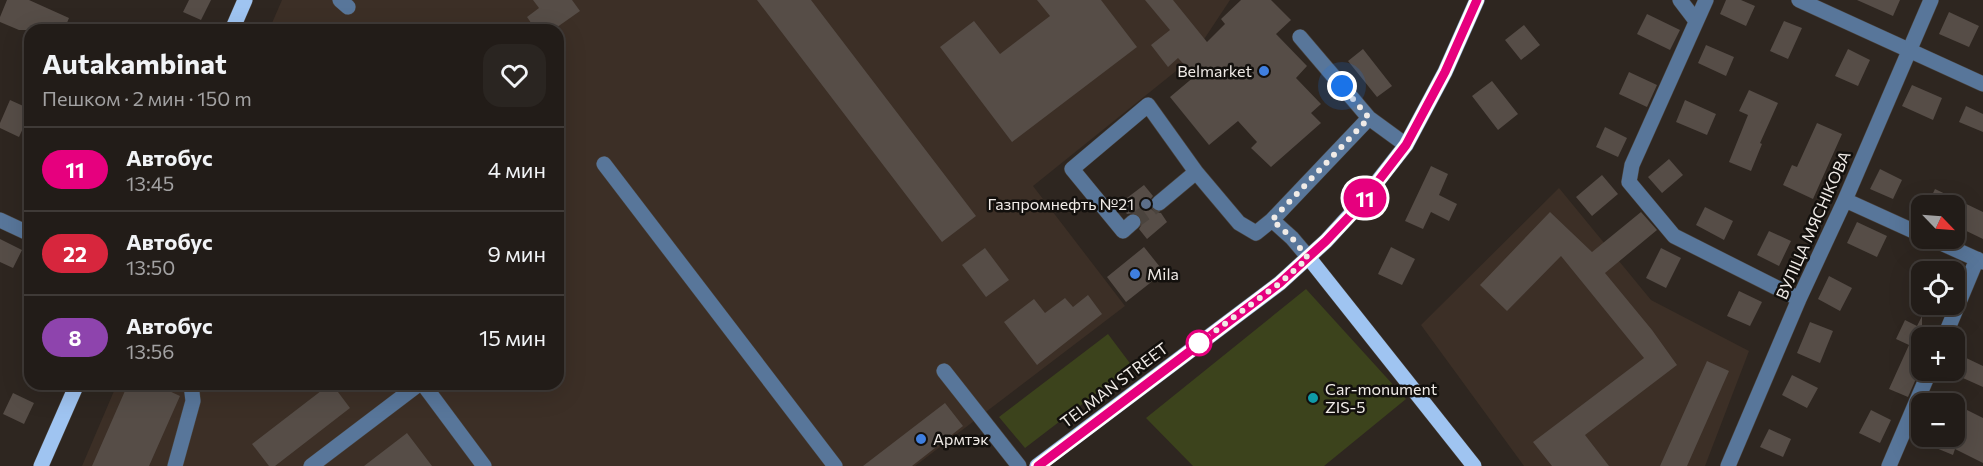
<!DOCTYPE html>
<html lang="ru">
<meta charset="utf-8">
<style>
:root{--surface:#221c18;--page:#2a2521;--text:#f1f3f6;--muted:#a2a1a2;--line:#3f3a37}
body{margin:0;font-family:Commissioner,sans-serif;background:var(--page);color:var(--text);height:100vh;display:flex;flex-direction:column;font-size:22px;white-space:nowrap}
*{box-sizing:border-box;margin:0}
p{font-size:20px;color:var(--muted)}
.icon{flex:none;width:33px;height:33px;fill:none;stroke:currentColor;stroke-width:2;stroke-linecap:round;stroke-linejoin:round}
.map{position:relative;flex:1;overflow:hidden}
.details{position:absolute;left:24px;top:24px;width:540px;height:366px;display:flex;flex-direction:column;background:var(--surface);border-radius:18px;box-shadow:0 6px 24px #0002,0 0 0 2px var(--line)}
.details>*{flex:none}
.badge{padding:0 12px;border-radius:20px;font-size:21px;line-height:39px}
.needle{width:39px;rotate:115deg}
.buttons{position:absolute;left:1911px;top:195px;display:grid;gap:12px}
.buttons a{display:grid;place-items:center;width:54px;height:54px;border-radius:12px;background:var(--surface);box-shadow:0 6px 24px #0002,0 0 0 2px var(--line);font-size:30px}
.you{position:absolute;width:30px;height:30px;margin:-15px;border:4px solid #fff;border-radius:50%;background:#1a73e8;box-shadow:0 0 0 9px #1a73e833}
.map>.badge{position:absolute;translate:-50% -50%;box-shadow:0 0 0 3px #fff}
.round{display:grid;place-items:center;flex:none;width:63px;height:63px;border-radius:18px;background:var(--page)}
.summary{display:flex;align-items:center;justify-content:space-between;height:102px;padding:0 18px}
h1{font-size:28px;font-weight:700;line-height:45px}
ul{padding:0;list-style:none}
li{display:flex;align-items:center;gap:18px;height:84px;padding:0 18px;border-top:2px solid var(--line)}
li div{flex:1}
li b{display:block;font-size:22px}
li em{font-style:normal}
li .badge{min-width:66px;font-weight:700;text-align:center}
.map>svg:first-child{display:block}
.built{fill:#3c2f26}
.green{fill:#3c431c}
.building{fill:#564d47}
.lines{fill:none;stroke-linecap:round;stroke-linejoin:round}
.minor-tunnel{stroke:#4b443e;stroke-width:15;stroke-dasharray:15 8;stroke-linecap:butt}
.minor-casing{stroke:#49423c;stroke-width:16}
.major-casing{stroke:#49423c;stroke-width:16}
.minor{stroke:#58769a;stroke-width:15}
.major{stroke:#9fc4f1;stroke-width:15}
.line-casing{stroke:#fff;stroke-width:14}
.line{stroke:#e6007e;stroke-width:9}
.walk{stroke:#f0ebe7;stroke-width:6;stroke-dasharray:0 10.8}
.shop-dot{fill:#3f7fe0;stroke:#13100d;stroke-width:2}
.service-dot{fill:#5c6f8a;stroke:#13100d;stroke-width:2}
.stop-dot{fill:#fff;stroke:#e6007e;stroke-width:3}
.culture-dot{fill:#0f9aa8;stroke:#13100d;stroke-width:2}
.labels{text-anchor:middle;stroke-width:5;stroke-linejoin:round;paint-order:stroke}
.poi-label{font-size:16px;fill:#f0ebe7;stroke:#13100d;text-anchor:start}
.street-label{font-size:16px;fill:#f0ebe7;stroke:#13100d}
</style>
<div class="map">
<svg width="1983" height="466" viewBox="0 0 1983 466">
<rect width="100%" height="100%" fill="#2e2620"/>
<path class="built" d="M282,0h948l-39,59 -158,127 92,120 -210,160h-833l35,-82h441v-354h-289z
M1559,188l92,112 98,51 -44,115h-181l-103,-141z"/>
<path class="green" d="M1306,289l100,110 -82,67h-131l-47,-48z
M1108,334l24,32 -107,82 -26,-31z"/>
<path class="building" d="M7,0h22l40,18 -5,12h-45l-19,-8v-5z
M189,0h22l-10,20 -18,-8z
M533,0h39l8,11 -27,19h-17l-9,-13 12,-9z
M757,0h54l165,216 -34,26z
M1037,0h64l36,47 -125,95 -72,-95 34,-26 26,33 50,-38z
M1145,0h28l34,42 18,-18 -4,-5 20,-19h30l20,20 -15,14 31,32 -11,12 25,26 -10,9 10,10 -50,44 -20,-19 6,-6 -19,-21 -29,24 -39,-48 25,-21 -17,-18 -10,9 -17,-22 19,-15z
M1726,0h15l14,6 -9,20 -26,-12z
M1857,0h43l-7,16z
M1949,12l30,14 -10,21 -30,-13z
M1647,14l33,16 -10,20 -33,-16z
M1784,21l18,7 -14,31 -18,-8z
M1524,25l16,20 -19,15 -16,-20z
M1706,45l28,12 -8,19 -28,-13z
M1363,49l29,37 -15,11 -29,-36z
M1848,49l22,11 -12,26 -23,-10z
M1629,72l28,13 -10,22 -28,-13z
M1492,81l26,33 -20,16 -26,-34z
M1912,85l30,13 -9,22 -31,-14z
M1749,90l29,13 -18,40 2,1 -11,27 -22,-9 19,-47 -9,-4z
M10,100l20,9v4l-11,24 -19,-9v-5z
M1685,100l31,14 -9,21 -31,-13z
M1966,106l17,8v18l-24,-10z
M1817,123l25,11 -29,65 -30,-14 9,-20 5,2z
M1605,127l22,11 -9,19 -22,-10z
M1669,159l14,16 -21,18 -14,-16z
M1431,166l17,8 -9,21 18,9 -8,17 -18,-9 -8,17 -18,-8z
M1880,169l22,11 -9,19 -23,-10z
M1602,175l16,19 -26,22 -16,-19z
M1144,185l9,11 -3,4 1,9 4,3 6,1 6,9 -20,17 -8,-10 3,-5 -1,-8 -6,-3 -8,1 -8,-10z
M1935,189l48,23v27l-29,-14v-19h-27z
M1705,207l28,14 -9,19 -28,-15z
M1550,212l42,40 49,-40 16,18 -52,43 47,57 25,35 -92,70 24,31h-57l-19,-24 111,-84 -83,-102 -54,55 -27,-26z
M1857,222l30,14 -10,21 -30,-14z
M1769,231l22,10 -12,25 -22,-11z
M0,239l22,11 -9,18 -13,-6z
M1144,247l20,25 -38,30 -19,-25z
M1391,247l24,12 -13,26 -24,-11z
M985,248l24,32 -23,17 -24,-32z
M1661,248l20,10 -15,30 -20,-10z
M1829,276l23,12 -12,23 -22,-12z
M1739,291l23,11 -12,24 -23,-10z
M1088,295l14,19 -65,51 -33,-43 30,-23 11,14 20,-15 8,9z
M1922,316v12l13,6 -1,4h-12v27l-14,32 -19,-8 20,-44 -13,-6 9,-19 12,6z
M1810,322l23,9 -13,32 -23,-10z
M1962,356l21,10v21l-29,-13z
M1707,361l22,10 -42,95h-27z
M1792,375l26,13 -11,20 -25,-13z
M128,384h26l26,12 -31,70h-57z
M330,384h2l18,24 -75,58h-6l-17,-22z
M13,393l21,10 -10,21 -21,-10z
M945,403l18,23 -51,40h-49z
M1871,410l20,10 -11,23 -21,-10z
M1967,410l16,8v45l-28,-14 -2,6 -41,-17 43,-2z
M1769,429l22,10 -8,18 -23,-10z
M407,433l25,33h-68z"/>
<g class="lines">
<path class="minor-tunnel" d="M1133,222l26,-19"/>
<defs>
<path id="minor" d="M340,0l8,7
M1680,0l16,21
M1706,0l-74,165 -3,17 45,54 125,63
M1799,0l184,84
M1369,118l37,27
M604,164l231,302
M1845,200l77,35
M1159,203l37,-31
M0,220l30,14
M1272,220l97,-102 -69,-81
M1133,222l-10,9 -51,-62 76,-64 48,67 43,51 17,10 16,-13 20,18 17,20
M1930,238l53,24
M1944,338l33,-79
M944,371l75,95
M423,384l61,82
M175,466l18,-65 -2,-17
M311,466l108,-82
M1728,466l71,-167 46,-99 86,-200
M1889,466l41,-96"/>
<path id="major" d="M232,30l13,-30
M1309,258l165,208
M41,466l36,-82
M1037,466l243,-183 46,-42 33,-36 47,-60 39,-73 32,-72"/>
</defs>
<use href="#minor" class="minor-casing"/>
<use href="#major" class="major-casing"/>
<use href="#minor" class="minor"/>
<use href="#major" class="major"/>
</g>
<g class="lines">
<defs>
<path id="line" d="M1038,466l242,-183 46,-42 33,-35 47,-61 39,-73 32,-72"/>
</defs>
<use href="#line" class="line-casing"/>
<use href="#line" class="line"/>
<path class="walk" d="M1199,343l81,-60 28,-25 -16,-20 -20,-18 97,-102 -27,-32"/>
</g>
<g class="shop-dot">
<circle cx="1264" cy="71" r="6"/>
<circle cx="1135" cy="274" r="6"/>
<circle cx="921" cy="439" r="6"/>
</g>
<circle class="service-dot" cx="1146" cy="204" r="6"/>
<circle class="stop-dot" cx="1199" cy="343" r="12"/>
<circle class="culture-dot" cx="1313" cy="398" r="6"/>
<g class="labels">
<g class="poi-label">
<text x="1252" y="77" text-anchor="end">Belmarket</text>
<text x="1134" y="210" text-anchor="end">Газпромнефть №21</text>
<text x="1147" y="280">Mila</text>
<text x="1325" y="395">Car-monument<tspan x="1325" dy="18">ZIS-5</tspan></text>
<text x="933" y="445">Армтэк</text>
</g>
<g class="street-label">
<text transform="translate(1813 225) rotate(-66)" y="6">ВУЛІЦА МЯСНІКОВА</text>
<text transform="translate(1114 385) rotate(-37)" y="6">TELMAN STREET</text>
</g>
</g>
</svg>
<div class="buttons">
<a><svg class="needle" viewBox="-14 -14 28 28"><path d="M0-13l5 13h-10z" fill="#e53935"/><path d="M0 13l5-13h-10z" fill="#a2a1a2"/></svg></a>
<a><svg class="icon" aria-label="locate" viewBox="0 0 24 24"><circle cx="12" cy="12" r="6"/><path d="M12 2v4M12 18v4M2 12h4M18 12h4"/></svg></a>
<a>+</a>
<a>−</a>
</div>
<div class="you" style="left:1342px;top:86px"></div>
<b class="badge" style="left:1365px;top:198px;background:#e6007e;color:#fff">11</b>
<section class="details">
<div class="summary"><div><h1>Autakambinat</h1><p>Пешком · 2 мин · 150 m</p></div><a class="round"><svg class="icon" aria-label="heart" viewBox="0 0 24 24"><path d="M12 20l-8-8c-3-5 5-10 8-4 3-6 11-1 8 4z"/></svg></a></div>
<ul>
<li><span class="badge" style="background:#e6007e;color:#fff">11</span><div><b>Автобус</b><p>13:45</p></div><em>4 мин</em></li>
<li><span class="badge" style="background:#d7263d;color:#fff">22</span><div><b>Автобус</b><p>13:50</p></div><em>9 мин</em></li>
<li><span class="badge" style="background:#8e44ad;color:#fff">8</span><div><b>Автобус</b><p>13:56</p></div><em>15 мин</em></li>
</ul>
</section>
</div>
